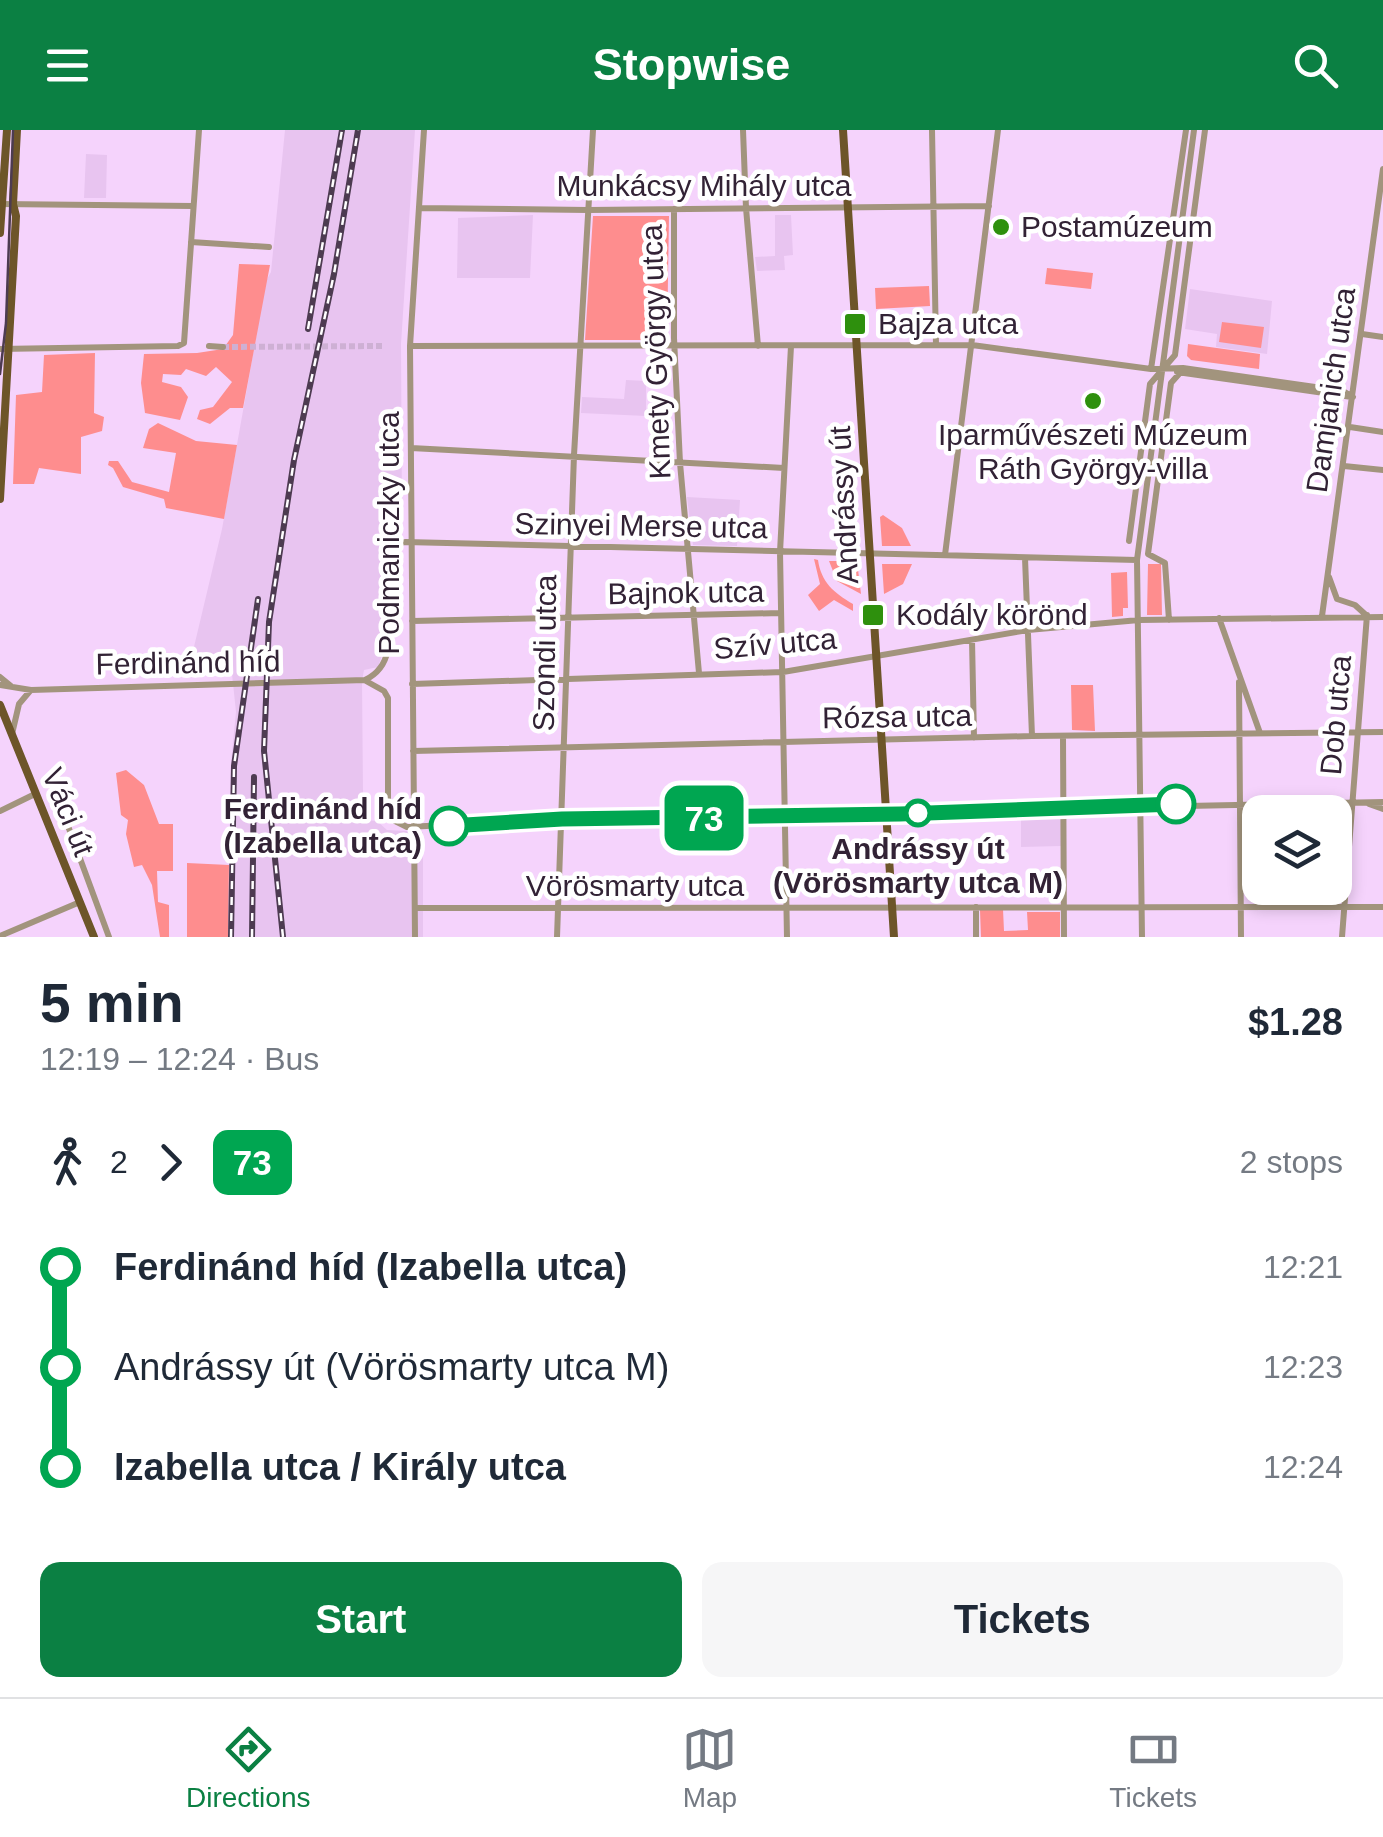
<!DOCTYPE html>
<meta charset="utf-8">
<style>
:root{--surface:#fff;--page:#f6f6f7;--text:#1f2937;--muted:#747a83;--line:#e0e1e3;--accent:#0b8043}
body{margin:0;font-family:Arial,sans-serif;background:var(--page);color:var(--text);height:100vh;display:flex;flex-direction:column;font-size:38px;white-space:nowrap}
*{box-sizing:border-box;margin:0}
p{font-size:32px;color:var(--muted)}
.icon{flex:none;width:55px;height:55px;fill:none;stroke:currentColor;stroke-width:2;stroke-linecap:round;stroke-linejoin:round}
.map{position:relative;height:807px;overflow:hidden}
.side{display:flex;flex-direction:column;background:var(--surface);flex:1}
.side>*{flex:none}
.badge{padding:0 20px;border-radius:15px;font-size:35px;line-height:65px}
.fabs{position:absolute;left:1242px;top:665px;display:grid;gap:20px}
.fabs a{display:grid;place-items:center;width:110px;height:110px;border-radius:20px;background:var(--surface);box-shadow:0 5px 15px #0003;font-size:50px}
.map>.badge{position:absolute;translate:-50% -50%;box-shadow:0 0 0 5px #fff}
.legs{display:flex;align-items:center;gap:15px;height:110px;padding:0 40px;font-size:32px}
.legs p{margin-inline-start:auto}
.head{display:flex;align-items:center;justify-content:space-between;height:170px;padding:0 40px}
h1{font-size:55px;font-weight:800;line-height:75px}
.primary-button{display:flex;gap:20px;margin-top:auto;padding:20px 40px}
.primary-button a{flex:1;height:115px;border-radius:20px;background:var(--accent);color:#fff;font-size:40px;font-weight:800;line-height:115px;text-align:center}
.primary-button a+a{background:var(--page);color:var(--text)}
ul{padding:0 40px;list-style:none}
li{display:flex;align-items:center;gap:35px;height:100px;font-size:38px}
li i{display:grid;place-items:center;width:15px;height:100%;margin:0 12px;background:currentColor}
li i::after{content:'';width:25px;height:25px;margin:-12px;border:8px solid;border-radius:50%;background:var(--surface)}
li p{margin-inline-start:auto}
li:first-child i{background:linear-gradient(#0000 50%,currentColor 0)}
li:last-child i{background:linear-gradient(currentColor 50%,#0000 0)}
header{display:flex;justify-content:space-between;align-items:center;height:130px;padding:0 40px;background:var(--accent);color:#fff;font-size:45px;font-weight:800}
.dock{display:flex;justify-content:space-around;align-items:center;height:140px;border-top:2px solid var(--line);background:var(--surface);font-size:28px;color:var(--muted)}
.dock a{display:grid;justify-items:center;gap:5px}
.dock .current{color:var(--accent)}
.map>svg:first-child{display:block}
.built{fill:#e8c4f0}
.green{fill:#fe8d8e}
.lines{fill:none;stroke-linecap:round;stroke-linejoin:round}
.minor-tunnel{stroke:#ceb0d4;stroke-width:6;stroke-dasharray:6 3;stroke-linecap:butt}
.minor{stroke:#a2947d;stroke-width:6}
.major{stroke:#6d5529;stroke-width:8}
.tram{stroke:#4d3b51;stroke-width:2.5}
.rail-casing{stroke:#4d3b51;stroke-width:6}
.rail{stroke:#fff;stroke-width:2.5;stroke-dasharray:8;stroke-linecap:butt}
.line-1-casing{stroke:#fff;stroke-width:22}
.line-1{stroke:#00a651;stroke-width:15}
.poi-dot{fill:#2e900d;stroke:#fff;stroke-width:4}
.stop-1-dot{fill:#fff;stroke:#00a651;stroke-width:5}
.labels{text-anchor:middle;stroke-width:9;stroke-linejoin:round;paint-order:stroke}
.street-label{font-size:30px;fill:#322235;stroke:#fff}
.poi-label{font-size:30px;fill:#322235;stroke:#fff;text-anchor:start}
.stop-label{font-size:30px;font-weight:bold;fill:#322235;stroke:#fff;text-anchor:end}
</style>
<header><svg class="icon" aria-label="menu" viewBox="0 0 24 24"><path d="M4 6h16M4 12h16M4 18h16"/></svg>Stopwise<svg class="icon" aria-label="search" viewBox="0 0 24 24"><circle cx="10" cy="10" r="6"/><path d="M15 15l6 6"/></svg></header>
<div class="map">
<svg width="1383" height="807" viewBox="0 0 1383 807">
<rect width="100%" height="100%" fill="#f5d3fc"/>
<path class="built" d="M285,0h130l-14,214 1,174 -1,8 -20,35 1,94 -4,12 -14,3 -2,11 1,111 3,28 11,1 10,9 36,2v105h-195l3,-174 5,-51 -4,-38 -41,-1 2,-22 29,-122 35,-197 -18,-3 32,-57z
M86,24l21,1 -1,43h-22z
M533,85l-3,63h-73l1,-60z
M775,85h16l2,40 -9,1 1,14 -28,1 -2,-14 20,-1z
M1190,159l82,12 -5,53 -51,-7 1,-13 -32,-5z
M626,250l20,1v35l-65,-3 1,-16 42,2z
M687,367l53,3 -3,46 -44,-1z
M1052,685h9v31l-40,1v-30z"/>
<path class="green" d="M593,86h76l-2,124h-82z
M239,134l31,1 -27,143h-13l-20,16 -13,-5 3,-9 13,-3 19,-25 -16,-15 -10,9 -20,-7 -5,6 -18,-1 -1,8 19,5 7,10 -8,23 -35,-7 -4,-30 3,-29 53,-1 26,-4 10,-14z
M1047,138l46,5 -2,16 -46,-5z
M929,156l1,20 -54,3 -1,-21z
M1222,192l42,5 -3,21 -42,-6z
M1188,214l72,10 -1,15 -68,-9 -4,-4z
M95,223l-1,60 10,4 -2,14 -21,6v37l-42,-6 -5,16h-21l3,-89 26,-3 2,-37z
M158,293l38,18 41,4 -13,74 -58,-11 -2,-9 -41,-12 -10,-19 -5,-3 1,-4h9l14,21 37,10 7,-39 -33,-5 6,-19z
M883,385l19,13 9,18h-29l-2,-29z
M814,429l4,1c3,22 16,33 35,44v7l-19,-11 -15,11 -11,-16 12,-11z
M829,431h28l4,33 -24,-13z
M882,434h30l-9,20 -19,10z
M1148,434h13l1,51h-15z
M1127,442l1,36h-5v8l-11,1 -1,-44z
M1071,555h22l2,46 -23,-1z
M126,640l18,15 15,39h14v47h-16l1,31 11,3v32h-9l-8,-52 -10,-20 -8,2 -8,-33 2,-14 -7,-5 -5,-42z
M187,733l42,2 -1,72h-41z
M1003,779l1,22 24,-1 -1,-18h33v25h-79l-1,-27z"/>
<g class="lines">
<path class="minor-tunnel" d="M223,217l160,-1"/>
<path class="minor" d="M743,0l3,78 12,138
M932,0l4,215
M0,74l193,2
M419,78l169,2 401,-4
M674,79v129l6,125 19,210
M191,112l78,5
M1362,204l21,3
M209,216l14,1
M410,216l562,-1 179,24 32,-1 160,23 10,6
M0,219l178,-3 6,-3 15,-213
M1151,239l35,-239
M1177,242l175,25
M1350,297l33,5
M411,318l373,20
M1344,336l39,4
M1129,411l21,-157 25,-29 30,-225
M945,425l53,-425
M1025,428l7,178
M1329,447l8,22 18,6 11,10
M1322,486l61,-447
M1219,488l41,115
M1169,490l-4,-57 -17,-9 23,-171 8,-9
M412,491l369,-8
M972,510l2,98
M0,547l11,9
M366,551l18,10 4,7v102l7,21 12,6 155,-8 821,-17
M1239,552l2,255
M412,554l371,-12 245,-42 111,-10 244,-3
M0,555l31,5 334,-10c50,-24 2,-97 30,-135l10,-3 732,18
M12,604l7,-30 11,-13
M1063,606l1,201
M413,621l619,-15 351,-4
M54,658l55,149
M1369,674l14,5
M0,681l35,-17
M976,777v30
M415,778l968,-1
M0,806l80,-34
M415,807l-5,-591 14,-216
M557,807l17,-482 19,-325
M787,807l-7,-385 11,-206
M1142,807l-5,-377 57,-430
M1342,807l25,-322"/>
<path class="major" d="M843,0l51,807
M0,103l7,-103
M0,369l16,-283 -3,-12 4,-74
M0,575l94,232"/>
<path class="tram" d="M0,244l6,-51 7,-193"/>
<defs>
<path id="rail" d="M308,199l34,-199
M231,807l3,-171 24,-167
M252,807l2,-160
M283,807l-19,-186 5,-129 25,-162 40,-186 24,-144"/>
</defs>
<use href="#rail" class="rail-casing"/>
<use href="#rail" class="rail"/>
</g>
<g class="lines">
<defs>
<path id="line-1" d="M449,696l113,-7 338,-5 276,-10"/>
</defs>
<use href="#line-1" class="line-1-casing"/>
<use href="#line-1" class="line-1"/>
</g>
<g class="poi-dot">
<circle cx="1001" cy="97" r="10"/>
<rect x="843" y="182" width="24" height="24" rx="5"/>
<circle cx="1093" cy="271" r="10"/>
<rect x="861" y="473" width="24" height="24" rx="5"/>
</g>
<g class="stop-1-dot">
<circle cx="1176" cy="674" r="18"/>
<circle cx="918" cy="683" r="12"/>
<circle cx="449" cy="696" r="18"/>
</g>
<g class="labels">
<g class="street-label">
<text x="704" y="66">Munkácsy Mihály utca</text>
<text transform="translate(656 222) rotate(-92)" y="10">Kmety György utca</text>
<text transform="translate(1331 260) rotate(-82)" y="10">Damjanich utca</text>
<text transform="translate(844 375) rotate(-93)" y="10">Andrássy út</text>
<text transform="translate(641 396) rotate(1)" y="10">Szinyei Merse utca</text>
<text transform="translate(389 403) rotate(-90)" y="10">Podmaniczky utca</text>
<text transform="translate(686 463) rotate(-1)" y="10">Bajnok utca</text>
<text transform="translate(775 514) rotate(-5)" y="10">Szív utca</text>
<text transform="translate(545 523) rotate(-89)" y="10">Szondi utca</text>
<text transform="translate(188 533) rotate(-1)" y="10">Ferdinánd híd</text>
<text transform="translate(1336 585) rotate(-85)" y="10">Dob utca</text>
<text transform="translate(897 587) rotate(-1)" y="10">Rózsa utca</text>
<text transform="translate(68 682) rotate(68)" y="10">Váci út</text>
<text x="635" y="766">Vörösmarty utca</text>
</g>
<g class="poi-label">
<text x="1021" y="107">Postamúzeum</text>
<text x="878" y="204">Bajza utca</text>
<text x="1093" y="315" text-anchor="middle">Iparművészeti Múzeum<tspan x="1093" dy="34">Ráth György-villa</tspan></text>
<text x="896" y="495">Kodály körönd</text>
</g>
<g class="stop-label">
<text x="422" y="689">Ferdinánd híd<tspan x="422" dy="34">(Izabella utca)</tspan></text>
<text x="918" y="729" text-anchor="middle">Andrássy út<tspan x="918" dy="34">(Vörösmarty utca M)</tspan></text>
</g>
</g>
</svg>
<div class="fabs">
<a><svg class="icon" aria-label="layers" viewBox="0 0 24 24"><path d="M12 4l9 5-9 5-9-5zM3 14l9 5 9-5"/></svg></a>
</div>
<b class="badge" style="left:704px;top:688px;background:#00a651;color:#fff">73</b>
</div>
<section class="side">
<div class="head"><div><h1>5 min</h1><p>12:19 – 12:24 · Bus</p></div><b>$1.28</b></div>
<div class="legs"><svg class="icon" aria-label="walk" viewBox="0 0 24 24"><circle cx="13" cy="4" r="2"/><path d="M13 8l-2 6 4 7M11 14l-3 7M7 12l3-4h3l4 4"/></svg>2<svg class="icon" aria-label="forward" viewBox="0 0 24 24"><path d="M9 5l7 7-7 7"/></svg><b class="badge" style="background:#00a651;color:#fff">73</b><p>2 stops</p></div>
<ul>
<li><i style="color:#00a651"></i><b>Ferdinánd híd (Izabella utca)</b><p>12:21</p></li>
<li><i style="color:#00a651"></i><span>Andrássy út (Vörösmarty utca M)</span><p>12:23</p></li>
<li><i style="color:#00a651"></i><b>Izabella utca / Király utca</b><p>12:24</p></li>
</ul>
<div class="primary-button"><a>Start</a><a>Tickets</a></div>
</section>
<nav class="dock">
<a class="current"><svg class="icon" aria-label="directions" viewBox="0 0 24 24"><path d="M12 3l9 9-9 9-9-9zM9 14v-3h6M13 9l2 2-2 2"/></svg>Directions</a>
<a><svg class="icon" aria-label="map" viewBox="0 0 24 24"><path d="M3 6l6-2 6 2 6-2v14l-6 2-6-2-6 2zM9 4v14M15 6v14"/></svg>Map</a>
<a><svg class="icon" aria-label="tickets" viewBox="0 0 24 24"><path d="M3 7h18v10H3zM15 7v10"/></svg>Tickets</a>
</nav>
